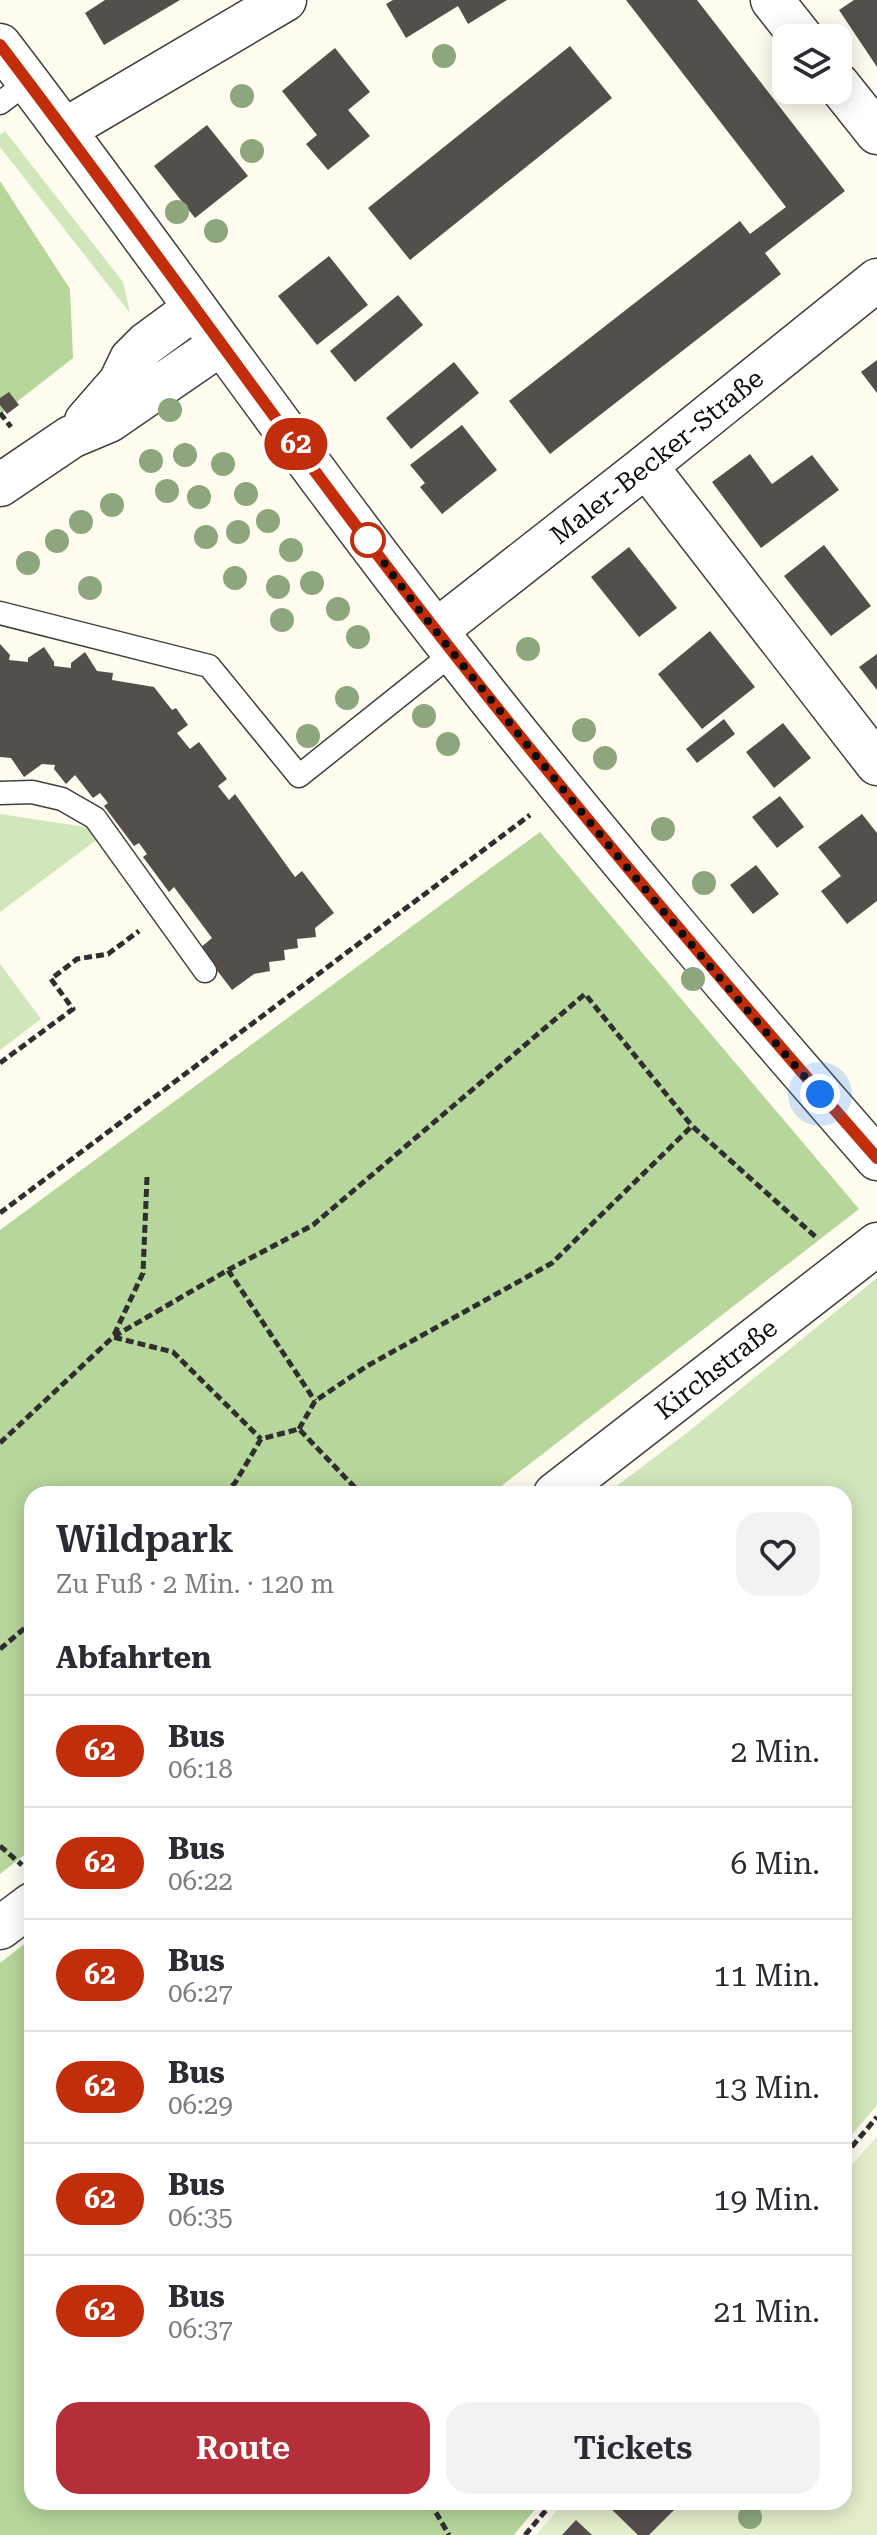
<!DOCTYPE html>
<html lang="de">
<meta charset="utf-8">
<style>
:root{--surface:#fff;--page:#f2f2f3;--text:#2b2b33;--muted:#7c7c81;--line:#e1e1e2;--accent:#b42f37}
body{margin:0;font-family:"Roboto Serif",serif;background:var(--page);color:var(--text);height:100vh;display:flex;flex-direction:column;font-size:30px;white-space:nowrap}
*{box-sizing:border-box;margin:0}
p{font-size:26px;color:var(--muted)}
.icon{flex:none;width:44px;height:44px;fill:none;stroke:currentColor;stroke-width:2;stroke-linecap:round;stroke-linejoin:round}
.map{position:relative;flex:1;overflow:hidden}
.details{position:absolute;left:24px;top:1486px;width:828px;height:1024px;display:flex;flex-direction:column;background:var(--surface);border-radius:24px;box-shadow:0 4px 20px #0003}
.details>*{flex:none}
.badge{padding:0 16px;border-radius:26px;font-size:28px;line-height:52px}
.fabs{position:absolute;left:772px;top:24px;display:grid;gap:16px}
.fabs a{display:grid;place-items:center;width:80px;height:80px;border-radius:16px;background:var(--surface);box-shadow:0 4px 20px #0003;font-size:40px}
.you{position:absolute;width:40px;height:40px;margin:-20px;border:6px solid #fff;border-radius:50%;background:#1a73e8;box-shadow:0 0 0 12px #1a73e833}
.map>.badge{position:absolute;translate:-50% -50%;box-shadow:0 0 0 4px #fff}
h2{padding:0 32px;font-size:30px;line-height:72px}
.round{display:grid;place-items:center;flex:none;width:84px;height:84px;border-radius:24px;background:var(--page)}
.summary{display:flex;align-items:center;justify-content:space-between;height:136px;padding:0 32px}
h1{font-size:38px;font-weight:600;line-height:60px}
.action{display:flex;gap:16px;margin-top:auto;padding:16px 32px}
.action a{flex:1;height:92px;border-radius:24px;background:var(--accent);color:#fff;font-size:32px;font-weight:600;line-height:92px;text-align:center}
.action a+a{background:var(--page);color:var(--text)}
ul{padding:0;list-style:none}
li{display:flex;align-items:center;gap:24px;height:112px;padding:0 32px;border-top:2px solid var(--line)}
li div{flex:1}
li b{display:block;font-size:30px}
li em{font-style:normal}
li .badge{min-width:88px;font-weight:700;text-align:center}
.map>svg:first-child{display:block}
.green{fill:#d2e6bb}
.forest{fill:#b6d69b}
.pitch{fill:#e3eecc}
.building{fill:#554f4b}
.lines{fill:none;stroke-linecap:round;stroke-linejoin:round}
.service-casing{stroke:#404040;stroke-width:25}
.minor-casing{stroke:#404040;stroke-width:45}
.path{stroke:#2f2f2f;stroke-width:5;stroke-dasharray:8 4;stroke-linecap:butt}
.service{stroke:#fff;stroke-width:22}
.minor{stroke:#fff;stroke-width:42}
.tree{fill:#8da67e}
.line-casing{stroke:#fff;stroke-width:18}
.line{stroke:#c22e0c;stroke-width:12}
.walk{stroke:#0d0d0d;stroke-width:8;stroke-dasharray:0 14.4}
.stop-dot{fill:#fff;stroke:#c22e0c;stroke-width:4}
.labels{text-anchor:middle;stroke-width:8;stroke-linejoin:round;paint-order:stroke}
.street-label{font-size:26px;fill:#0d0d0d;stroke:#fff}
</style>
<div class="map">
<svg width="877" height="2535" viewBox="0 0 877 2535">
<rect width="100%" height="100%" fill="#fefbef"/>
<path class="green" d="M5,131l118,151 7,31 -130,-166v-12z
M0,814l92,14 7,10 -99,74z
M0,964l41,55 -41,31z
M877,1278v827l-33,39v-650h-238l82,-62z"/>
<path class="forest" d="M0,181l70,108 3,69 -73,57z
M540,832l319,377 -368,285h-459v355l-32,25v-644z
M32,1938v564h509l-27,33h-514v-572z"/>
<path class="pitch" d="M877,2136v399h-341l28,-33h280v-328z"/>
<path class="building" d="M105,0h75l-76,45 -19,-32z
M393,0h114l-39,24 -10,-18 -52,32 -20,-34z
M626,0h71l148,191 -80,62 16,21 -231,180 -41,-53 231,-180 10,13 36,-27z
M854,0h23v67l-38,-57z
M570,46l42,52 -202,162 -42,-52z
M335,48l35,44 -22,18 22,26 -42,34 -22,-26 11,-9 -35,-44z
M207,125l41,51 -53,42 -41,-52z
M329,256l39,49 -51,40 -39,-49z
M398,295l25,30 -68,57 -25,-31z
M877,360v33l-16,-21z
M454,362l25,31 -68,56 -25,-31z
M9,392l10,13 -12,9 -7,-9v-7z
M462,425l35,45 -55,44 -22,-27 5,-4 -15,-18z
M750,454l22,30 40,-29 27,35 -78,58 -49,-66z
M824,545l47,61 -40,30 -47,-60z
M629,547l48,61 -38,29 -48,-60z
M710,631l45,56 -53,42 -44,-55z
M0,644l10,11 -1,5 19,2v-4l16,-11 10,15v4l17,2v-5l14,-11 12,19 16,2 -1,7 42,7 18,23 4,-2 12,17 -11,8 13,16 9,-7 28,37 -9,7 11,14 6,-6 60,83 7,-6 32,42 -19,15 1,9 -19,2 1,9 -14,2 1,10 -16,2 1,9 -16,3 -22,16 -32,-42 12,-10 -38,-51 -5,5 -26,-35 4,-3 -8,-11 -5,3 -30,-40 4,-3 -8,-10 -7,5 -18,-23 -9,9 -12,-15 1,-4 -13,-1 -18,13 -13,-19 -11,-1z
M877,654v36l-18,-23z
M724,719l11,15 -38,29 -11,-14z
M783,723l28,35 -37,30 -28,-36z
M780,796l24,31 -27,21 -25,-31z
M862,814l15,19v68l-30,23 -26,-33 20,-15 -23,-29z
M756,865l23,29 -26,20 -23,-29z
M604,2502h78l-33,33h-11z
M576,2520l16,15h-30z"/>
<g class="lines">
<defs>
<path id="service" d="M0,103l28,-21
M0,613l209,53 90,110 154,-123
M0,793l32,-1 30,7 33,19 110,153"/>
<g id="minor">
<path d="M772,0l30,38"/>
<path d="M0,45c155,202 299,412 456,611 135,172 277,338 421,503"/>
<path d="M838,84l39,49"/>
<path d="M64,130l221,-130"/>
<path d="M86,421l34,-39 11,-23 15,-15 49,-36"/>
<path d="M646,466l231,298"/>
<path d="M0,485l71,-48 38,-16 112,-77"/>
<path id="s1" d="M437,630l209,-164 231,-186"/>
<path id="s2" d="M555,1494l322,-250"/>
<path d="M0,1928l32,-24"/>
</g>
</defs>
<use href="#service" class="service-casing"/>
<use href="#minor" class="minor-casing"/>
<path class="path" d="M0,413l11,14
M0,1063l73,-54 -22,-30 26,-20 31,-5 31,-23
M147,1177l-4,96 -30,64 60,15 88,87
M0,1213l530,-398
M228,1270l87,131
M299,1429l16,-28 52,-35 185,-103 140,-137 126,113
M0,1443l113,-106 115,-67 85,-45 272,-231 107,132
M223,1494l12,-11 26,-44 38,-10 62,65
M0,1649l32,-27
M0,1846l22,19
M844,2156l33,-39
M430,2502l19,33
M525,2535l28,-33"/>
<use href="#service" class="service"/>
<use href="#minor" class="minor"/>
</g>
<g class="tree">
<circle cx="444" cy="56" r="12"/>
<circle cx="242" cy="96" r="12"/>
<circle cx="252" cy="151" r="12"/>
<circle cx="177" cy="212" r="12"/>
<circle cx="216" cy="231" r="12"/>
<circle cx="170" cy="410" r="12"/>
<circle cx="185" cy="455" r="12"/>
<circle cx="151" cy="461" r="12"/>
<circle cx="223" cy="464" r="12"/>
<circle cx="167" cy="491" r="12"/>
<circle cx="246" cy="494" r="12"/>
<circle cx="199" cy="497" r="12"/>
<circle cx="112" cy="505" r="12"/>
<circle cx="268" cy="521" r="12"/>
<circle cx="81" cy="522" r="12"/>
<circle cx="238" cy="532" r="12"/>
<circle cx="206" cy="537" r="12"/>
<circle cx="57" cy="541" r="12"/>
<circle cx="291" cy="550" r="12"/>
<circle cx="28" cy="563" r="12"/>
<circle cx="235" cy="578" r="12"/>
<circle cx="312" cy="583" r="12"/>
<circle cx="278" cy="587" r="12"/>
<circle cx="90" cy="588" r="12"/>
<circle cx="338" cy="609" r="12"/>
<circle cx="282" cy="620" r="12"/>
<circle cx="358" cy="637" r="12"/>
<circle cx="528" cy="649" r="12"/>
<circle cx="347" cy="698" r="12"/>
<circle cx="424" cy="716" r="12"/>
<circle cx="584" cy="730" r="12"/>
<circle cx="308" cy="736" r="12"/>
<circle cx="448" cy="744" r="12"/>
<circle cx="605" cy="758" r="12"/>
<circle cx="663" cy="829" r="12"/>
<circle cx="704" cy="883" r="12"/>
<circle cx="693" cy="979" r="12"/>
<circle cx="750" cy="2517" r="12"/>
</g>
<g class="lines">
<defs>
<path id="line" d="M0,45c154,202 299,412 456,611 135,172 277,338 421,502"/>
</defs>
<use href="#line" class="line-casing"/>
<use href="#line" class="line"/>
<path class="walk" d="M368,540c49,71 106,138 160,206 95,118 192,234 292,348"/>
</g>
<circle class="stop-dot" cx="368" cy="540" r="16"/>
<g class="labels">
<g class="street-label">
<text dy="9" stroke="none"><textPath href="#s1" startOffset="280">Maler-Becker-Straße</textPath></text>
<text dy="9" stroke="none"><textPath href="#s2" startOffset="204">Kirchstraße</textPath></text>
</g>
</g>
</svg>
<div class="fabs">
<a><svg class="icon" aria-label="layers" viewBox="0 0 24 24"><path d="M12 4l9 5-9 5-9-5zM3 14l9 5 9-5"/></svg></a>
</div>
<div class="you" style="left:820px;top:1094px"></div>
<b class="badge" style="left:296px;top:444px;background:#c22e0c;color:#fff">62</b>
<section class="details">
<div class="summary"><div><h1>Wildpark</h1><p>Zu Fuß · 2 Min. · 120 m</p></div><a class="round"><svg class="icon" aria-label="heart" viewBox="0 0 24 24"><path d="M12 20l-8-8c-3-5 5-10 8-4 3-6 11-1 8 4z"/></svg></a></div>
<h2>Abfahrten</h2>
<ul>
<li><span class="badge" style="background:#c22e0c;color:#fff">62</span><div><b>Bus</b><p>06:18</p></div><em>2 Min.</em></li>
<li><span class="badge" style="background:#c22e0c;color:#fff">62</span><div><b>Bus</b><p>06:22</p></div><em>6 Min.</em></li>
<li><span class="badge" style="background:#c22e0c;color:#fff">62</span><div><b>Bus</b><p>06:27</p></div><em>11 Min.</em></li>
<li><span class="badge" style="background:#c22e0c;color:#fff">62</span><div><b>Bus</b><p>06:29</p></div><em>13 Min.</em></li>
<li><span class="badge" style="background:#c22e0c;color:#fff">62</span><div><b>Bus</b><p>06:35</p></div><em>19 Min.</em></li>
<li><span class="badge" style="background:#c22e0c;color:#fff">62</span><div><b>Bus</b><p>06:37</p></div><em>21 Min.</em></li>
</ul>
<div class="action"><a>Route</a><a>Tickets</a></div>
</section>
</div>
